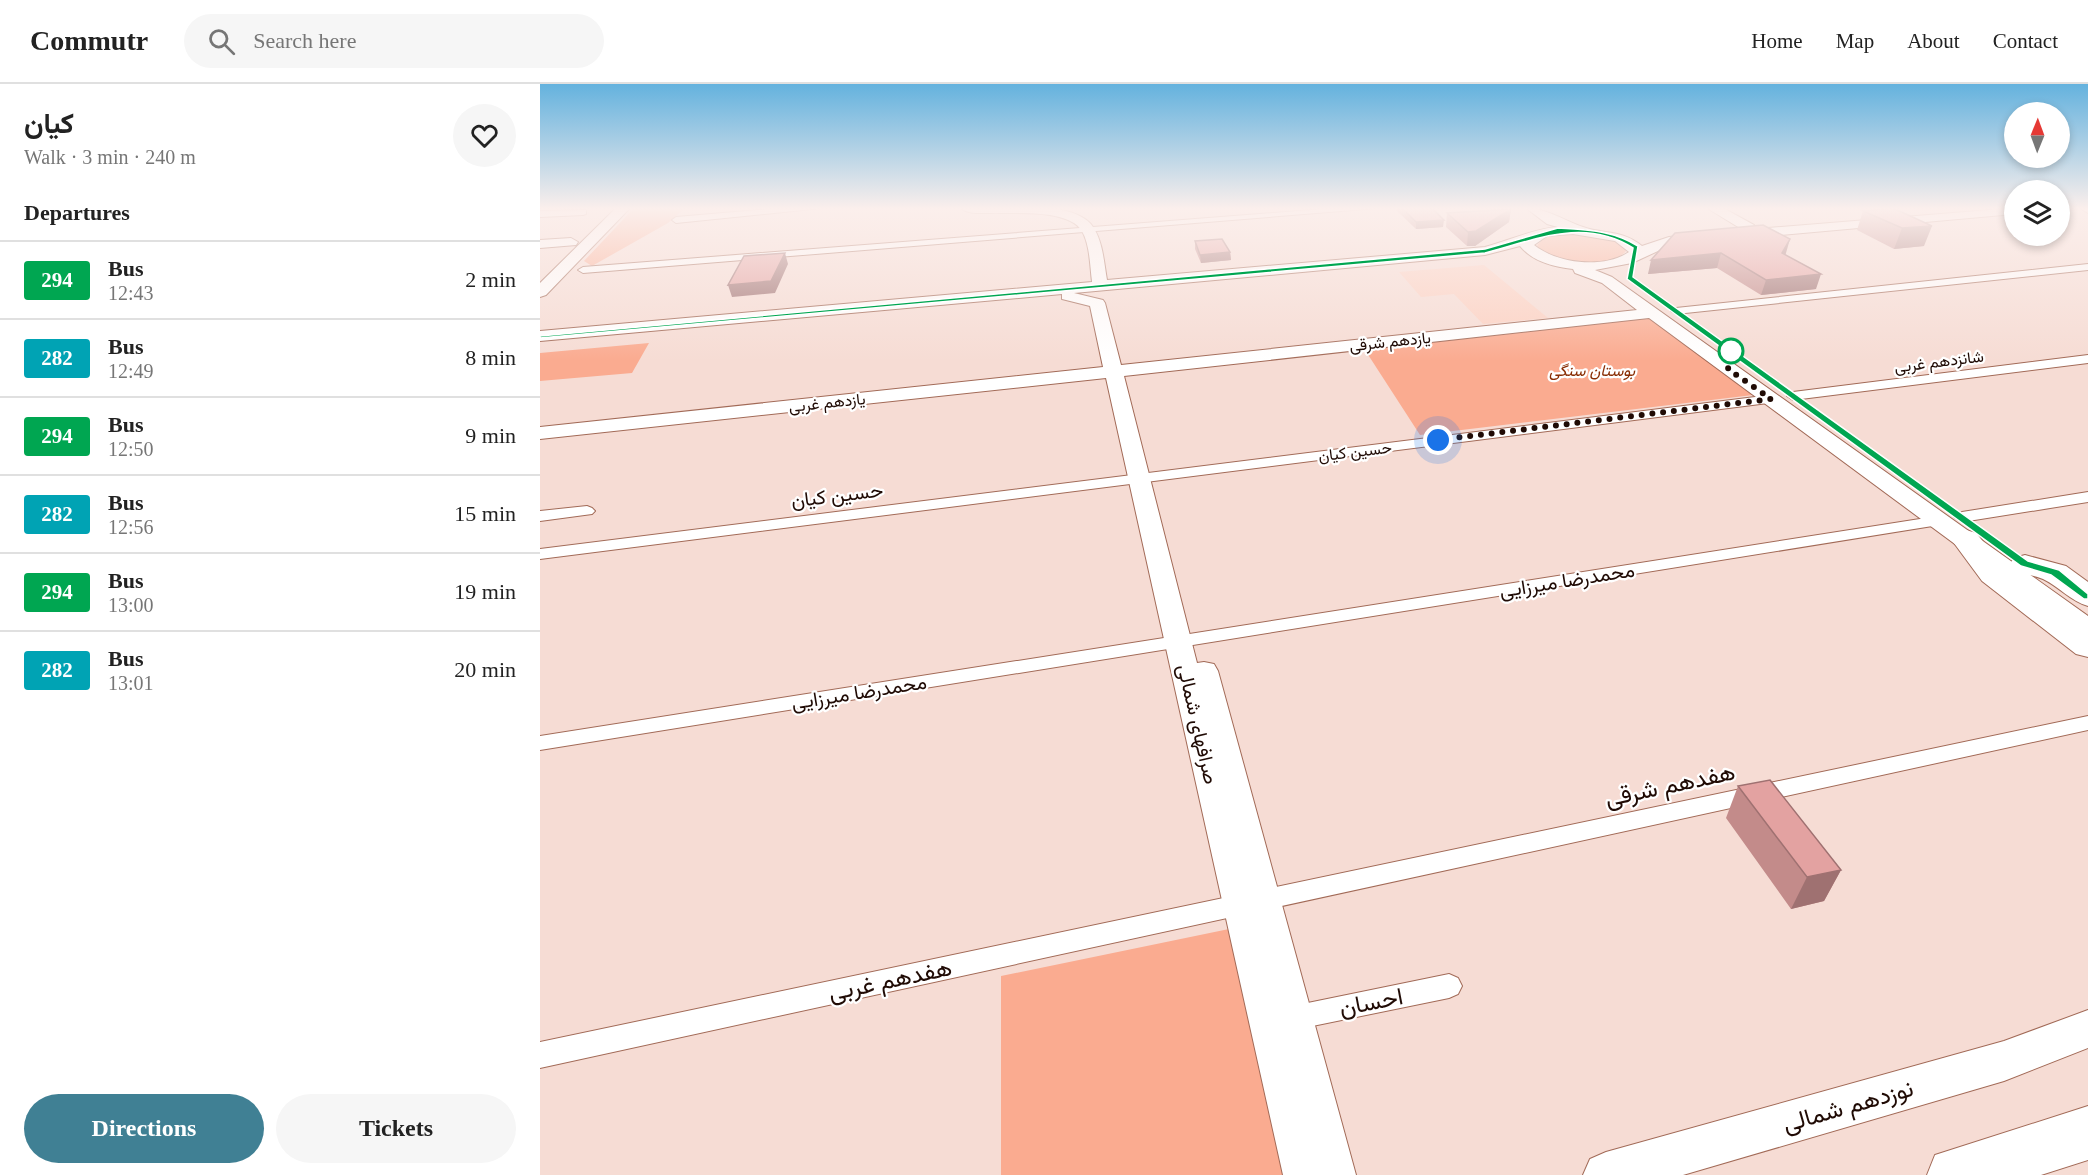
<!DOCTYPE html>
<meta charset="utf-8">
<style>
:root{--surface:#fff;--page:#f6f6f6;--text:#222;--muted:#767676;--line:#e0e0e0;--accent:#408094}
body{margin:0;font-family:"Times New Roman",Vazirmatn,serif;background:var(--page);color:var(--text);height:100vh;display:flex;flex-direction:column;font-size:22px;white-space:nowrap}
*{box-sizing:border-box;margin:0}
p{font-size:20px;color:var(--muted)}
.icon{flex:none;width:33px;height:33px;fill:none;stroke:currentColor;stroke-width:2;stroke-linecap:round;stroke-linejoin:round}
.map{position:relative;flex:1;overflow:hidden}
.panel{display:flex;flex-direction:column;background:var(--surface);width:540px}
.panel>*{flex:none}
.badge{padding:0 12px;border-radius:4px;font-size:21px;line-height:39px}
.needle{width:39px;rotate:1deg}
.fabs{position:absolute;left:1464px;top:18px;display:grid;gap:12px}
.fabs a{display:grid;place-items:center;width:66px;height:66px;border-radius:50%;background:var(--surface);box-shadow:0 3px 9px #0003;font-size:30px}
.you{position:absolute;width:30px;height:30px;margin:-15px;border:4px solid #fff;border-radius:50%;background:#1a73e8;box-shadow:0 0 0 9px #1a73e833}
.map>.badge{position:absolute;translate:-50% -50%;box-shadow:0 0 0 3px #fff}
h2{padding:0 24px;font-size:22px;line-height:54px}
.round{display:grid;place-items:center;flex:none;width:63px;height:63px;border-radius:32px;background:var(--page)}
.summary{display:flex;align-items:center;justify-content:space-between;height:102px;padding:0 24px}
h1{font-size:28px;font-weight:700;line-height:45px}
.button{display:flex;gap:12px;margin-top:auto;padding:12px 24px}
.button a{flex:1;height:69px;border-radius:36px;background:var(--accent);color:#fff;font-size:24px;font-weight:700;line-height:69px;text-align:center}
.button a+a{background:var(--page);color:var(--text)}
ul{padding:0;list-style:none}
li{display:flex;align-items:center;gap:18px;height:78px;padding:0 24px;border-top:2px solid var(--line)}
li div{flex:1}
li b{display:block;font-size:22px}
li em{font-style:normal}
li .badge{min-width:66px;font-weight:700;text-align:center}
header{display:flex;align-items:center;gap:36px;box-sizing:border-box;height:84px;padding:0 30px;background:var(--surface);border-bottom:2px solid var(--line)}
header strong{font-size:28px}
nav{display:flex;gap:33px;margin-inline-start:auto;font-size:21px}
.search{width:420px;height:54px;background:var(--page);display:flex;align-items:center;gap:15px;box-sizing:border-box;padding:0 21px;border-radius:33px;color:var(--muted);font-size:22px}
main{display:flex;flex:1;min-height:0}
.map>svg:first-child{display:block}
.built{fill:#fcd1c2}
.green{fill:#faab90}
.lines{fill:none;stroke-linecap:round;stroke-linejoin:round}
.street-casing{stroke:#a26a57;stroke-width:2}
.secondary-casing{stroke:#a26a57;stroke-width:2}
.highway-casing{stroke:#a26a57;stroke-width:2}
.street{fill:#fff;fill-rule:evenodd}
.secondary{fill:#fff;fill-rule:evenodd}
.highway{fill:#fff;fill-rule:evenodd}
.wall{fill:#c38b8a}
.shaded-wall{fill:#9f7171}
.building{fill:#e3a2a1;stroke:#9f7171;stroke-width:1.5}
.line{fill:#00a651;stroke:#fff;stroke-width:1.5}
.walk{stroke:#200b05;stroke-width:6;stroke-dasharray:0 10.8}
.stop-dot{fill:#fff;stroke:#00a651;stroke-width:3}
.labels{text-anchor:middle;stroke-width:4.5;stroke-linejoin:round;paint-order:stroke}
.far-street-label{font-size:16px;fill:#200b05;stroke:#fff}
.far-park-label{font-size:16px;font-style:italic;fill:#892d03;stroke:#fff}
.street-label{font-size:20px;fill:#200b05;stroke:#fff}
.near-street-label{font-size:24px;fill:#200b05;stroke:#fff}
</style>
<header>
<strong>Commutr</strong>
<div class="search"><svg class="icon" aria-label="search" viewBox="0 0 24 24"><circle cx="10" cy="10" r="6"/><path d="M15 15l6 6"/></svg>Search here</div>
<nav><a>Home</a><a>Map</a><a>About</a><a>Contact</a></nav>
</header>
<main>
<section class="panel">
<div class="summary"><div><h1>کیان</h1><p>Walk · 3 min · 240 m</p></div><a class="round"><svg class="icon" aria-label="heart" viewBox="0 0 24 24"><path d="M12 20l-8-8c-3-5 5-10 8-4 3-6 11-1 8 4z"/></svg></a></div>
<h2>Departures</h2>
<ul>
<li><span class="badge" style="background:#00a651;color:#fff">294</span><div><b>Bus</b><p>12:43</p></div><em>2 min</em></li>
<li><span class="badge" style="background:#00a3b4;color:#fff">282</span><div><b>Bus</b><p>12:49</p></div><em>8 min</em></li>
<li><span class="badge" style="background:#00a651;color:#fff">294</span><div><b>Bus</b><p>12:50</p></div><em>9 min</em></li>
<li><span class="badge" style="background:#00a3b4;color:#fff">282</span><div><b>Bus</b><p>12:56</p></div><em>15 min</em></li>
<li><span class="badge" style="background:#00a651;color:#fff">294</span><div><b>Bus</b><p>13:00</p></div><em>19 min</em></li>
<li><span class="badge" style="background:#00a3b4;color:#fff">282</span><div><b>Bus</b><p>13:01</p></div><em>20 min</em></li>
</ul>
<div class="button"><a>Directions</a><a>Tickets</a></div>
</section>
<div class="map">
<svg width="1548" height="1091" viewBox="0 0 1548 1091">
<rect width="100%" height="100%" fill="#f6dcd4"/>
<path class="built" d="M944,181l64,53 -65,6 -29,-30 -33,3 -22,-25z"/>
<path class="green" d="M94,124h51l-17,15 -76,43 -8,-5z
M1042,149l37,9 7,9c-14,18 -78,13 -89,-6l8,-8z
M1110,234l103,77 -333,40 -55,-85z
M109,259l-17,30 -92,8v-28z
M689,845l55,246h-283v-199z"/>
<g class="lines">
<defs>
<path id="street" d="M243,124h39l-146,15 -4,-3 4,-3z
M796,124h42l-795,65 -5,-3 5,-3z
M46,126v4l-3,1 -43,2v-6z
M1548,180v6l-412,44 -5,-3 5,-3z
M1548,271v8l-295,37 -6,-4 6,-4z
M1231,311l5,1v6l-1236,157v-10z
M1548,408v10l-126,20 -8,-5 8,-5z
M47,422l5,2 3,3 -3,3 -52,7v-10z
M1399,432l6,2 2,3 -2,3 -1405,226v-14z
M1548,632v14l-1548,338v-26z
M909,890l9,4 4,8 -4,8 -9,4 -156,32 -9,-3 -4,-9 4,-9 9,-3z"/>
<path id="secondary" d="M76,124h14l-84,87 -6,2v-14z
M421,124c32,0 113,-10 132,19 10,15 11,36 14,53l378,-33c23,-6 51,-19 73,-20l-11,-3 -21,-16c20,0 39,13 57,19 23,8 38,2 59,19l27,-9 74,-7 -36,-22h16l31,17 1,4 259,-21v6l-343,31 -39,18 -37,7 17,7 476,339v21l-10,-2 -429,-317 -525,58 73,287 7,-1 10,2 4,7 138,504h-73l-177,-797 -566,61v-12l563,-60 -13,-61 -28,-7v-5l-522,47v-10l552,-49c-2,-16 -2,-37 -10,-51 -14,-23 -70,-17 -94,-18 -9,0 -21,1 -27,-5zM1033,150l42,7 14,11c-25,17 -71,12 -95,-7l13,-9zM980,162c13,16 34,21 53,23l2,4 27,10 35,27 -516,55 -16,-62 -2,-3 -29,-7 411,-38z
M1540,124h8v5z
M31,154l7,4 -2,3 -36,3v-8z
M1548,926v38l-84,33 -321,94h-100l7,-16 16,-7 398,-111z"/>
<path id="highway" d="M1426,446l10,3 28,34 84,63v27l-12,-3 -94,-73 -31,-42 5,-6z
M1485,471l41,11 22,16v24c-18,-5 -28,-19 -45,-27 -12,-5 -25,-4 -33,-15l4,-6z
M1548,1022v54l-47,15h-114l8,-20z"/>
</defs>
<use href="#street" class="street-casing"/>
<use href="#secondary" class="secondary-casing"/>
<use href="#highway" class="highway-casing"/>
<use href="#street" class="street"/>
<use href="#secondary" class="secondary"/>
<use href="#highway" class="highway"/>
</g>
<path class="wall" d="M854,124h38l11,19 -27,2z
M1353,124l31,38 -30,3 -37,-19 6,-19z
M971,125l-2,13 -34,24h-8l-21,-19 1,-14z
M1135,149l111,20 -1,2 31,34 -55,6 -44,-27 -69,6z
M655,157l35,11 1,8 -30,3 -6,-14z
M1198,702l103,84 -17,31 -33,8 -65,-91z"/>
<path class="shaded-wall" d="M971,125l-2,13 -34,24h-8l1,-14z
M904,136l-1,7 -27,2v-7z
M1392,142l-8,20 -30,3 8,-21z
M1250,155l-4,14 -8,14 4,-14z
M690,168l1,8 -30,3 -1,-8z
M245,169l3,11 -13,29 -43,4 -4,-12z
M1181,169l-4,15 -69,6 3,-14z
M1281,190l-5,15 -55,6 5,-15z
M1301,786l-17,31 -33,8 16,-32z"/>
<path class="building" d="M862,124h30l12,12 -28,2z
M1353,124l39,18 -30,2 -39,-17z
M971,125l-35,22 -8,1 -21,-19z
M1223,141l27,14 -8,14 39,21 -55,6 -45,-27 -70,7 24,-27z
M682,155l8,13 -30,3 -5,-14z
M245,169l-14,28 -43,4 16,-29z
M1230,696l71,90 -34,7 -69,-91z"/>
<linearGradient id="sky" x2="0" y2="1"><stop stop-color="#64b2de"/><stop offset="0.45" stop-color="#fbefec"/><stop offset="1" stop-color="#fbefec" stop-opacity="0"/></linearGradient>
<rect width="1548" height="277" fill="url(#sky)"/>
<path class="line" d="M1018,144c30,2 54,2 80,18l-5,31 395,284 31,9 29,24v5h-4l-33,-24 -30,-9 -394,-287 6,-31c-49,-31 -98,-8 -148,5l-945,85v-2l945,-87z"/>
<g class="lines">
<path class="walk" d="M898,356l333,-41 -43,-30 3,-18"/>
</g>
<circle class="stop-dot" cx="1191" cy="267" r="12"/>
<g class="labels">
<g class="far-street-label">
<text transform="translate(850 257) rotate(-6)" y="6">یازدهم شرقی</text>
<text transform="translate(1399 277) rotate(-7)" y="6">شانزدهم غربی</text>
<text transform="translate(287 318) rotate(-6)" y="6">یازدهم غربی</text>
<text transform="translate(815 367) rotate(-7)" y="6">حسین کیان</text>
</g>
<g class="far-park-label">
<text x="1052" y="292">بوستان سنگی</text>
</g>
<g class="street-label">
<text transform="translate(297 411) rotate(-7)" y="7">حسین کیان</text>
<text transform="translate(1027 496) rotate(-9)" y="7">محمدرضا میرزایی</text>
<text transform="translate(319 608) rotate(-9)" y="7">محمدرضا میرزایی</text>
<text transform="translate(658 640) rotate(77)" y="7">صرافهای شمالی</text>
</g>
<g class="near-street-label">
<text transform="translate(1130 701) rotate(-12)" y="8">هفدهم شرقی</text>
<text transform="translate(350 896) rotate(-12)" y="8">هفدهم غربی</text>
<text transform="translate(831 918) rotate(-11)" y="8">احسان</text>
<text transform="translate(1308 1022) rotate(-16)" y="8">نوزدهم شمالی</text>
</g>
</g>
</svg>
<div class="fabs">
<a><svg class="needle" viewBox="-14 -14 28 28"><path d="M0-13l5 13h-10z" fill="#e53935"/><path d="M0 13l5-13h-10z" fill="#767676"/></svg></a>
<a><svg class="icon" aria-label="layers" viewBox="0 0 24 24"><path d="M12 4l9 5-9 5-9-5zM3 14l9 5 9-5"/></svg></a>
</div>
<div class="you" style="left:898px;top:356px"></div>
</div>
</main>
